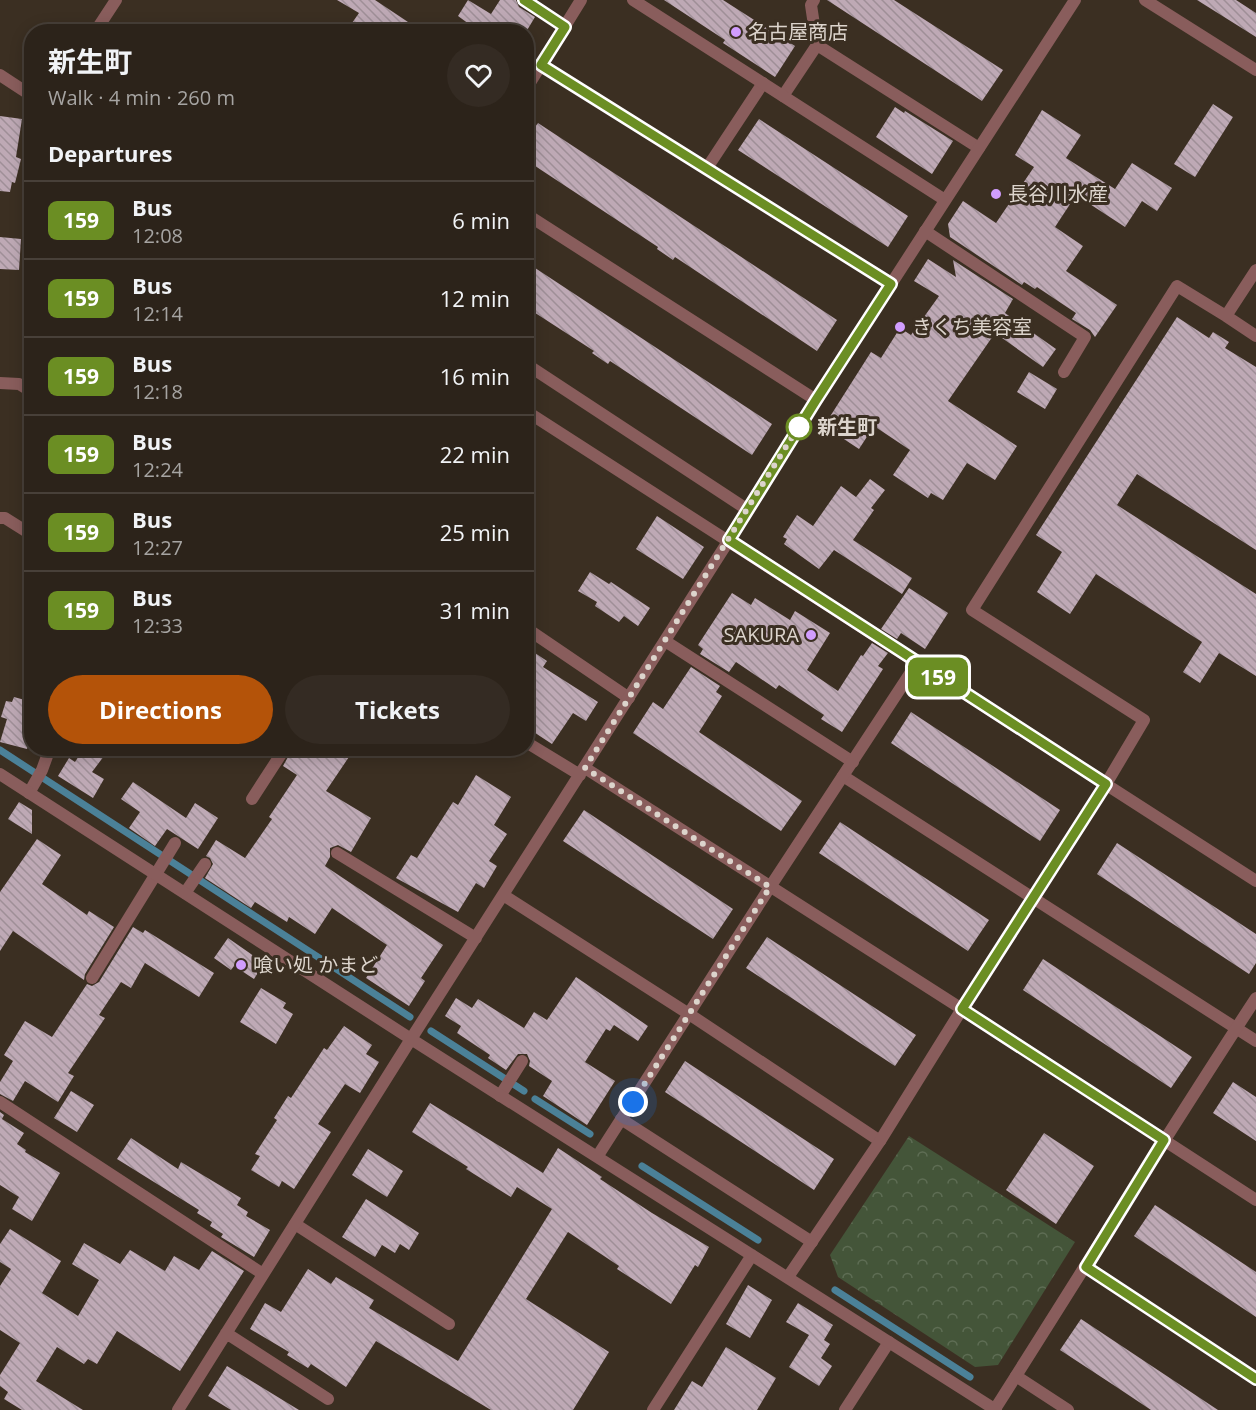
<!DOCTYPE html>
<meta charset="utf-8">
<style>
:root{--surface:#2c231a;--page:#342b23;--text:#f1f3f6;--muted:#a6a4a2;--line:#484039;--accent:#b45309}
body{margin:0;font-family:"Open Sans","Noto Sans JP",sans-serif;background:var(--page);color:var(--text);height:100vh;display:flex;flex-direction:column;font-size:22px;white-space:nowrap}
*{box-sizing:border-box;margin:0}
p{font-size:20px;color:var(--muted)}
.icon{flex:none;width:33px;height:33px;fill:none;stroke:currentColor;stroke-width:2;stroke-linecap:round;stroke-linejoin:round}
.map{position:relative;flex:1;overflow:hidden}
.details{position:absolute;left:24px;top:24px;width:510px;height:732px;display:flex;flex-direction:column;background:var(--surface);border-radius:24px;box-shadow:0 3px 15px #0003,0 0 0 2px var(--line)}
.details>*{flex:none}
.badge{padding:0 12px;border-radius:9px;font-size:21px;line-height:39px}
.you{position:absolute;width:30px;height:30px;margin:-15px;border:4px solid #fff;border-radius:50%;background:#1a73e8;box-shadow:0 0 0 9px #1a73e833}
.map>.badge{position:absolute;translate:-50% -50%;box-shadow:0 0 0 3px #fff}
h2{padding:0 24px;font-size:22px;line-height:54px}
.round{display:grid;place-items:center;flex:none;width:63px;height:63px;border-radius:32px;background:var(--page)}
.summary{display:flex;align-items:center;justify-content:space-between;height:102px;padding:0 24px}
h1{font-size:28px;font-weight:700;line-height:45px}
.primary-button{display:flex;gap:12px;margin-top:auto;padding:12px 24px}
.primary-button a{flex:1;height:69px;border-radius:36px;background:var(--accent);color:#fff;font-size:24px;font-weight:700;line-height:69px;text-align:center}
.primary-button a+a{background:var(--page);color:var(--text)}
ul{padding:0;list-style:none}
li{display:flex;align-items:center;gap:18px;height:78px;padding:0 24px;border-top:2px solid var(--line)}
li div{flex:1}
li b{display:block;font-size:22px}
li em{font-style:normal}
li .badge{min-width:66px;font-weight:700;text-align:center}
.map>svg:first-child{display:block}
.park{fill:url(#park-crowns)}
.lines{fill:none;stroke-linecap:round;stroke-linejoin:round}
.stream{stroke:#4b8198;stroke-width:7}
.building{fill:url(#building-back-hatch)}
.lane{stroke:#895d5c;stroke-width:12}
.street{stroke:#895d5c;stroke-width:12}
.line-casing{stroke:#fff;stroke-width:14}
.line{stroke:#6b8e23;stroke-width:9}
.walk{stroke:#dcd4cc;stroke-width:6;stroke-dasharray:0 10.8}
.poi-dot{fill:#d19dfe;stroke:#3b2f22;stroke-width:2}
.stop-dot{fill:#fff;stroke:#6b8e23;stroke-width:3}
.labels{text-anchor:middle;stroke-width:6;stroke-linejoin:round;paint-order:stroke}
.poi-label{font-size:20px;fill:#dcd4cc;stroke:#3b2f22;text-anchor:start}
.stop-label{font-size:20px;font-weight:bold;fill:#dcd4cc;stroke:#3b2f22;text-anchor:start}
</style>
<div class="map">
<svg width="1256" height="1410" viewBox="0 0 1256 1410">
<defs>
<pattern id="park-crowns" width="20" height="18" patternUnits="userSpaceOnUse" patternTransform="scale(1.5)"><rect width="20" height="18" fill="#445539"/><path d="M2 6a3 3 0 1 1 6 0M12 15a3 3 0 1 1 6 0" fill="none" stroke="#5e6d54"/></pattern>
<pattern id="building-back-hatch" width="6" height="6" patternUnits="userSpaceOnUse" patternTransform="scale(1.5)"><rect width="6" height="6" fill="#bea9b5"/><path d="M-1 5l2 2M0 0l6 6M5-1l2 2" fill="none" stroke="#9f8f97"/></pattern>
</defs>
<rect width="100%" height="100%" fill="#3b2f22"/>
<path class="park" d="M909,1136l166,106 -77,123 -23,2 -137,-90 -8,-22z"/>
<g class="lines">
<path class="stream" d="M0,750l410,267
M431,1031l93,60
M535,1099l55,35
M642,1166l116,74
M835,1290l135,87"/>
</g>
<path class="building" d="M337,0h38l48,32h-58l-13,-9 7,-10z
M468,0l23,14 9,-14h16l3,7 16,10 -9,15h-46l-22,-16z
M664,0h59l72,46 -20,31 -52,-34 2,-3z
M827,0h67l109,70 -21,31z
M1197,0h39l20,13v24z
M1213,104l20,13 -38,60 -21,-13z
M895,107l9,6 1,-2 48,30 -21,33 -56,-37z
M1042,110l39,25 -15,23 49,31 17,-26 40,25 -15,23 -15,-10 -17,26 -49,-32 -21,32 28,19 -17,25 51,34 -22,32 -5,-7 -18,-11 4,-6 -39,-26 -2,2 -11,-7 -2,3 -72,-48 -2,-13 15,-23 33,22 38,-56 -19,-12z
M0,116l22,3 -6,38 5,2 -6,24 -3,-1 -2,10 -10,-1z
M759,119l149,97 -20,31 -150,-97z
M538,123l299,197 -20,31 -142,-94 -2,3 -16,-11 1,-2 -132,-87v-21z
M0,237l21,2 -2,31 -19,-1z
M928,259l28,18 -3,-17 60,39 -8,14 51,36 -13,18 -48,-34 -47,68 69,45 -22,34 -28,-17 -24,37 -12,-7 -3,5 -35,-23 17,-25 -36,-24 -15,23 -35,-23 47,-74 10,6 19,-30 11,7 28,-39 -25,-15z
M526,262l246,162 -20,31 -142,-94 -2,3 -16,-11 2,-2 -68,-44z
M1177,317l32,21 4,-6 16,10 -4,6 31,19v183l-119,-76 -20,31 139,89v82l-37,-23 -19,30 -17,-11 19,-30 -106,-68 -26,40 -33,-22 25,-40 -26,-17z
M1029,372l28,17 -12,20 -28,-17z
M870,479l15,11 -14,18 3,2 -21,30 59,38 -10,16 -68,-44 -15,19 -35,-25 3,-5 -4,-2 14,-22 16,11 28,-40 15,11z
M657,516l47,31 -21,32 -47,-30z
M590,572l19,12 2,-2 39,26 -12,18 -14,-10 -5,6 -24,-16 2,-4 -19,-11z
M909,588l39,25 -23,36 -24,-16 -4,6 -16,-10z
M732,593l19,12 4,-7 35,22 5,-9 35,22 -23,37 31,21 23,-36 2,1 9,-13 16,10 -10,13 5,3 -41,63 -21,-13 3,-4 -45,-30 -3,4 -40,-27 -7,10 -29,-18 3,-5 -5,-4z
M526,647l21,14 -4,6 55,35 -12,19 -13,-8 -21,31 -26,-17z
M691,667l29,19 -4,6 6,4 -23,36 103,69 -21,30 -148,-98 20,-31 10,7z
M14,697l18,5v31l-5,16 -27,-7 7,-23 -6,-2 5,-16 6,1z
M911,712l149,98 -20,31 -149,-98z
M84,748h8l12,8 -12,16 12,7 -11,19 -35,-22 11,-18 6,4z
M293,748h62l-29,43 45,27 -20,34 -13,-7 -8,3v9l-5,9 118,79 -22,33 4,3 -16,25 -43,-28 21,-33 -55,-37 -17,26 -26,-17 -2,5 -32,-20 -4,6 -46,-30 8,-14 -3,-6 -4,-2 10,-16 29,18 27,-39 -3,-2 28,-42 -14,-9z
M476,775l35,22 -17,28 13,9 -18,27 8,5 -13,22 -8,-5 -18,29 -62,-34 15,-23 6,3 36,-56 5,3z
M133,782l53,36 9,-15 23,15 -20,31 -31,-20 -12,17 -26,-18 11,-16 -19,-13z
M19,802l13,8v24l-24,-15z
M584,810l149,99 -20,30 -150,-98z
M840,822l149,98 -21,31 -149,-98z
M37,839l24,16 -19,29 45,31 2,-4 25,16 -29,47 -1,6 -71,-49 -13,20v-59z
M1117,843l139,91v29l-7,11 -152,-100z
M133,927l10,6 2,-3 69,43 -15,24 -54,-34 -14,25 -10,-6 -22,33 6,3 -37,55 6,3 -16,26 -33,-21 -12,20 -13,-7v-12l13,-21 -9,-6 21,-34 27,16 35,-53 5,2 7,-4z
M767,937l149,98 -21,31 -149,-98z
M228,938l36,25 -10,16 -20,-13 -3,4 -17,-12z
M1043,959l149,98 -21,31 -148,-98z
M576,977l72,49 -10,15 -24,-16 -4,6 -4,-2 -21,33 30,19 -28,44 -44,-29 9,-15 -23,-15 1,-5 -3,-7h-9l-12,16 -18,-12 2,-3 -33,-22 4,-7 -16,-10 11,-18 16,10 6,-9 46,29 10,-16 13,8z
M261,988l25,15 -3,5 10,6 -17,30 -36,-22z
M344,1026l28,19 -6,9 13,8 -19,31 -15,-9 -27,40 13,8 -37,57 -12,-8 -3,6 -28,-17 9,-14 -5,-2 22,-34 -3,-2 14,-22 3,2 33,-50 3,2z
M685,1061l149,98 -20,31 -149,-98z
M1233,1082l23,15v44l-43,-28z
M71,1091l23,14 -17,27 -23,-14z
M430,1103l113,70 15,-25 44,29 -2,2 52,34 57,34 -11,20 -3,-2 -24,39 -54,-35 2,-3 -51,-34 -42,67 83,53 -36,58h-82l-115,-69 -30,46 -35,-23 -3,4 -21,-13 2,-3 -39,-23 15,-26 16,9 27,-43 23,15 5,-7 38,23 -5,8 89,53 94,-152 -35,-22 -6,10 -45,-28 2,-2 -56,-35z
M0,1112l4,3 -2,4 22,14 -7,11 9,6 -1,2 35,21 -28,48 -20,-12 7,-12 -19,-12z
M1044,1133l50,33 -38,58 -50,-34z
M131,1138l47,31 3,-7 60,36 -4,7 11,7 -2,4 24,14 -16,27 -33,-20 2,-3 -13,-8 2,-4 -15,-9 2,-3 -82,-51z
M368,1149l35,22 -16,26 -35,-22z
M366,1199l53,34 -10,17 -9,-6 -5,9 -13,-8 -7,12 -33,-20z
M1155,1205l101,67v45l-122,-81z
M10,1229l51,32 -19,32 36,23 21,-36 -27,-16 12,-21 36,21 10,-14 35,21 9,-15 25,14 13,-19 32,20 -64,100 -63,-40 -20,33 -9,-5 -4,5 -27,-17 -21,34 47,29h-61l-18,-11 4,-7 -8,-6v-11l20,-32 -20,-13v-44l11,-17 -11,-7v-18z
M748,1285l24,15 -22,38 -24,-14z
M798,1303l35,22 -9,15 6,4 -9,14 11,8 -13,20 -30,-19 20,-32 -23,-13z
M1081,1319l137,91h-67l-36,-24 -55,-36z
M726,1347l50,31 -19,32h-83l18,-29 10,6z
M227,1366l72,44h-68l-23,-14z"/>
<g class="lines">
<path class="lane" d="M524,0l41,27
M814,0l-3,5 6,40
M541,65l350,219
M783,96l34,-51 162,103
M707,168l56,-85
M925,231l160,106 -21,35
M1256,270l-30,46 30,20
M526,364l222,146
M526,628l103,70
M665,641l188,121
M843,776l413,265
M1106,784l38,-64 -172,-110 205,-324 49,30
M29,793l13,-23 8,-22
M185,893l20,-29
M92,978l83,-135
M689,1014l191,127
M500,1096l22,-35
M621,1119l191,123
M295,1224l154,100
M1086,1267l170,112
M1016,1376l52,34
M845,1410l44,-68"/>
<path class="street" d="M633,0l312,200
M1145,0l111,70
M95,32l21,-32
M0,75l32,21
M526,89l55,-89
M526,214l290,186
M0,383l19,1 13,8
M526,411c245,155 487,314 730,470
M0,518h5l27,17
M526,742l54,33
M585,768l377,241 144,-225
M0,774l411,265 585,371
M252,799l33,-51
M337,853l139,85
M503,895l186,119
M0,1102l263,172
M597,1157l173,-270 147,-224
M788,1277l92,-136 82,-132 294,191
M226,1333l102,66
M995,1409c87,-137 172,-275 261,-411
M178,1410l233,-371 318,-499 87,-140 259,-400
M653,1410l99,-155"/>
</g>
<g class="lines">
<defs>
<path id="line" d="M524,0l41,27 -24,38 350,219 -75,116 -87,140 377,244 -144,225 202,131 -78,127 170,112"/>
</defs>
<use href="#line" class="line-casing"/>
<use href="#line" class="line"/>
<path class="walk" d="M633,1102l137,-215 -185,-119 219,-350 -5,9"/>
</g>
<g class="poi-dot">
<circle cx="736" cy="32" r="6"/>
<circle cx="996" cy="194" r="6"/>
<circle cx="900" cy="327" r="6"/>
<circle cx="811" cy="635" r="6"/>
<circle cx="241" cy="965" r="6"/>
</g>
<circle class="stop-dot" cx="799" cy="427" r="12"/>
<g class="labels">
<g class="poi-label">
<text x="748" y="39">名古屋商店</text>
<text x="1008" y="201">長谷川水産</text>
<text x="912" y="334">きくち美容室</text>
<text x="799" y="642" text-anchor="end">SAKURA</text>
<text x="253" y="972">喰い処 かまど</text>
</g>
<g class="stop-label">
<text x="817" y="434">新生町</text>
</g>
</g>
</svg>
<div class="you" style="left:633px;top:1102px"></div>
<b class="badge" style="left:938px;top:677px;background:#6b8e23;color:#fff">159</b>
<section class="details">
<div class="summary"><div><h1>新生町</h1><p>Walk · 4 min · 260 m</p></div><a class="round"><svg class="icon" aria-label="heart" viewBox="0 0 24 24"><path d="M12 20l-8-8c-3-5 5-10 8-4 3-6 11-1 8 4z"/></svg></a></div>
<h2>Departures</h2>
<ul>
<li><span class="badge" style="background:#6b8e23;color:#fff">159</span><div><b>Bus</b><p>12:08</p></div><em>6 min</em></li>
<li><span class="badge" style="background:#6b8e23;color:#fff">159</span><div><b>Bus</b><p>12:14</p></div><em>12 min</em></li>
<li><span class="badge" style="background:#6b8e23;color:#fff">159</span><div><b>Bus</b><p>12:18</p></div><em>16 min</em></li>
<li><span class="badge" style="background:#6b8e23;color:#fff">159</span><div><b>Bus</b><p>12:24</p></div><em>22 min</em></li>
<li><span class="badge" style="background:#6b8e23;color:#fff">159</span><div><b>Bus</b><p>12:27</p></div><em>25 min</em></li>
<li><span class="badge" style="background:#6b8e23;color:#fff">159</span><div><b>Bus</b><p>12:33</p></div><em>31 min</em></li>
</ul>
<div class="primary-button"><a>Directions</a><a>Tickets</a></div>
</section>
</div>
